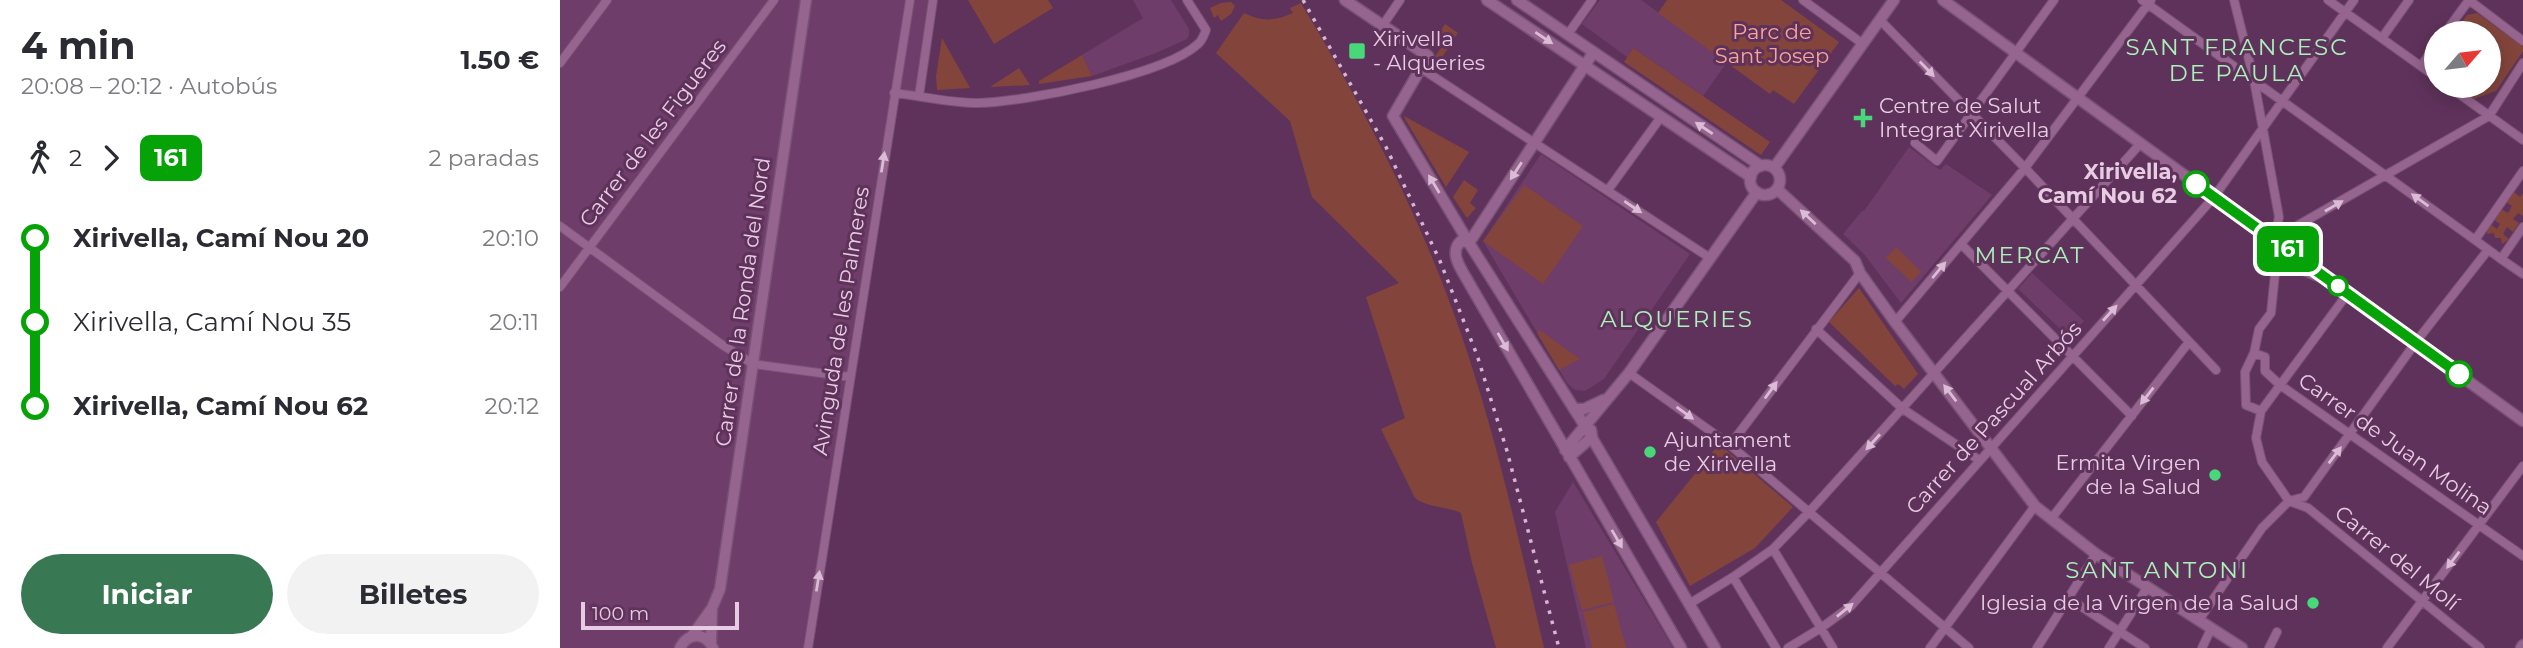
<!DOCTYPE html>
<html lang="es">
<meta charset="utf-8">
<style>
:root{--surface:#fff;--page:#f2f2f3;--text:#2b2b33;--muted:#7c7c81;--accent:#387852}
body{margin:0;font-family:Montserrat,sans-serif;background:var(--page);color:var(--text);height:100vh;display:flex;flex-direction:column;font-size:26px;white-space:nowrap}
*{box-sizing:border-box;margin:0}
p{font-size:23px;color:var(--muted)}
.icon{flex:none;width:38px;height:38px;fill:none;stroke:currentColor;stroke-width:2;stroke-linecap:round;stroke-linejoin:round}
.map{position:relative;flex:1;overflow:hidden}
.details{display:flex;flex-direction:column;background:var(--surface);width:560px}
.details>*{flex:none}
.badge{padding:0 14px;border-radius:10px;font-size:24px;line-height:46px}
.needle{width:46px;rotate:62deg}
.controls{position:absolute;left:1864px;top:21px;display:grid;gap:14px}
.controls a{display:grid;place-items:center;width:77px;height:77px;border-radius:50%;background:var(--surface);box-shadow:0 4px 18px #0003;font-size:35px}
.scale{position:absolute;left:21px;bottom:18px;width:158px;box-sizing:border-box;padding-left:7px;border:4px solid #e7cce3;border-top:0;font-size:19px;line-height:24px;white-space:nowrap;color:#e7cce3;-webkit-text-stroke:5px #5f325b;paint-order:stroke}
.map>.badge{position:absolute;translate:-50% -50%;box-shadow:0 0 0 4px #fff}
.legs{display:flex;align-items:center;gap:10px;height:77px;padding:0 21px;font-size:23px}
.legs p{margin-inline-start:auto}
.overview{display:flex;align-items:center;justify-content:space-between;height:119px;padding:0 21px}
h1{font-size:38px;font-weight:700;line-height:52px}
.cta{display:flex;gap:14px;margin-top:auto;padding:14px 21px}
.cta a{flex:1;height:80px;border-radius:42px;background:var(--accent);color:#fff;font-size:28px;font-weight:700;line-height:80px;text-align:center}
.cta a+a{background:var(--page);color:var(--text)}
ul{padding:0 21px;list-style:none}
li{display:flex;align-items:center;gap:24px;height:84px;font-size:26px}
li i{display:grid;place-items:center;width:10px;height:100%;margin:0 9px;background:currentColor}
li i::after{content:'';width:18px;height:18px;margin:-9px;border:5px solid;border-radius:50%;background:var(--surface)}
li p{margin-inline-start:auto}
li:first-child i{background:linear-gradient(#0000 50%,currentColor 0)}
li:last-child i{background:linear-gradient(currentColor 50%,#0000 0)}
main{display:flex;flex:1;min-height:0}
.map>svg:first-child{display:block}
.built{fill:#6e3d69}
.green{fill:#83453b}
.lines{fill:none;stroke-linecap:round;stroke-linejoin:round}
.street-casing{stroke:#775273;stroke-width:10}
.secondary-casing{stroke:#775273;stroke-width:13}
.street{stroke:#95648f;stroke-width:8}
.secondary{stroke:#95648f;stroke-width:10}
.rail{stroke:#d5b7d1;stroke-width:3.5;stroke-dasharray:3.5 7;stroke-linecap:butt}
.oneway{fill:#dbbcd6}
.line-1-casing{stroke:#fff;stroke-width:16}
.line-1{stroke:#06a308;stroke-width:10}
.poi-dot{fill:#48d779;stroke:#5f325b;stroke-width:2.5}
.stop-1-dot{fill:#fff;stroke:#06a308;stroke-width:3.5}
.labels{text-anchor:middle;stroke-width:6;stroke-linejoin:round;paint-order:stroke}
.park-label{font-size:21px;fill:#faa596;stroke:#5f325b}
.poi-label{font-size:21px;fill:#e7cce3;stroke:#5f325b;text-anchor:start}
.street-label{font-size:21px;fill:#e7cce3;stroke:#5f325b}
.stop-label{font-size:21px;font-weight:bold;fill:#e7cce3;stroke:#5f325b;text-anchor:end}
.neighbourhood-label{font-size:23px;letter-spacing:2px;fill:#abefba;stroke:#5f325b}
</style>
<main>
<section class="details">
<div class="overview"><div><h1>4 min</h1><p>20:08 – 20:12 · Autobús</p></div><b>1.50 €</b></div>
<div class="legs"><svg class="icon" aria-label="walk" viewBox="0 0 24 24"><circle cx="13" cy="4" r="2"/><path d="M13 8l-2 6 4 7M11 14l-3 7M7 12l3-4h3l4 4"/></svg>2<svg class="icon" aria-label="forward" viewBox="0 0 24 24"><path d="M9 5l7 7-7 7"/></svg><b class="badge" style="background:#06a308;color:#fff">161</b><p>2 paradas</p></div>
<ul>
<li><i style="color:#06a308"></i><b>Xirivella, Camí Nou 20</b><p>20:10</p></li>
<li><i style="color:#06a308"></i><span>Xirivella, Camí Nou 35</span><p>20:11</p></li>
<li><i style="color:#06a308"></i><b>Xirivella, Camí Nou 62</b><p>20:12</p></li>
</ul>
<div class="cta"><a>Iniciar</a><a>Billetes</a></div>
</section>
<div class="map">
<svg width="1963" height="648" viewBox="0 0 1963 648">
<rect width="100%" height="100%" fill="#5f325b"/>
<path class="built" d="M0,0h378l-17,100 -27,-3 -81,551h-253z
M573,0h38l18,29v6l-2,4 -31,14 -64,23 -10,-21 61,-37z
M1040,0h41l86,62 -24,34 -70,-48 -6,9 -45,-33z
M1349,147l31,23 6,-6 46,31 -91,108 -37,-49 -21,-20 19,-23h2z
M981,154l149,100 -86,125 -19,12 -10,-1 -8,-7 -84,-142z
M1472,273l52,48 -15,16 -51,-48z
M1013,482l100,166h-87l-31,-136z"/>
<path class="green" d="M408,0h80l5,8 -59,36z
M1107,0h114l58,42 -45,62 -21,-14 -3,4 -112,-81z
M671,2l4,4 -4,8 -10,7 -3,-6 -4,3 -4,-10 11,-5z
M741,3c62,104 119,212 159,328 36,103 59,210 84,317h-48l-24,-85 -11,-50c-15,-7 -33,-5 -46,-15l-34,-69 24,-11 -39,-121 33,-14 -87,-86 -22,-76 -74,-68 28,-40c18,9 31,8 49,0l-3,-5z
M1917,13l46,34v4l-27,40 -22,8 -17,-13h31v-53h-34l13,-18z
M885,24l13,9 -8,10 -12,-8z
M875,37l14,10 -14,20 -5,-3 11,-16 -9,-6z
M382,38l28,50 -33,2 -1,-14z
M1073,48l137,94 -9,13 -137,-93z
M522,55l10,21 -53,8v-3z
M459,68l11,17 -40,2z
M844,116l65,36 -23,35 -41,-68z
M904,180l14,10 -8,13 6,5 -9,10 -14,-21z
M964,185l59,41 -40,58 -60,-43z
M1954,192l6,5 3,-4v23l-5,-3 -5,6 6,4 -6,9 -6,-5 -4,7 6,5 -7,5 -1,-6h-6l-1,-5 -7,1v-6l3,-4 7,5 3,-5 -7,-5 8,-10 7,4 4,-7 -6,-4z
M1336,247l25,25 -10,10 -25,-24z
M1299,288l59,86 -14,15 -6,-5 -3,2 -66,-64z
M979,330l41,29 -21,11 -22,-37z
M1159,444l74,63 -38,41 -65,38 -34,-64z
M1042,556l12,46 -32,8 -13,-45z
M1054,604l12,44h-34l-9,-36z"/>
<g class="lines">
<defs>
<path id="street" d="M1243,0l60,44
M1582,0l333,240
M1674,0l20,80 25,137 -5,22
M1768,0l108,77
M1909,0l54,41
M1320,20l145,148 191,202
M823,25l17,-25
M1885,33l24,-33
M1008,34l24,-34
M1822,38l27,-38
M0,63l47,-63
M1861,66l15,-21
M862,69l288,189
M1888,86l75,54
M334,93c28,3 55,10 84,10 47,-1 187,-28 220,-59 4,-3 6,-9 8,-14l-19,-30
M359,96l14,-96
M1355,143l22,18 117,-161
M1963,171l-48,69 26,19 22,-32
M1048,190l53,-73
M0,226l161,118 32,20 97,13
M1714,239l215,-123 34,-53
M1401,244l171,172
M1703,247c24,11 36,26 62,32
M1717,254l-6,59 -12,16 -5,24 11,4v14l15,14 243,171
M1941,259l22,15
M0,287l214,-287
M1335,322l130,-154 126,-168
M1256,329l87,80 76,51
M1694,353l-9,19 1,33 15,6
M1069,373l101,72 239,203
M1170,445l130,-172
M1729,501l15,-4 115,-159 69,-88
M1729,501l-27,-39 -6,-24 5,-27 87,-118
M1729,501l19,7 172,140
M1491,519l138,-177
M1213,549l60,99
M1173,577l43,71
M1508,598l77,50
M1129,604l44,-27 40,-28 35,-36 333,-370
M1639,620l63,-92 27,-27
M248,648l102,-648
M1228,648l33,-20 30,-22 363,-409 140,-197
M1370,648l105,-142
M1477,648l59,-94
M1549,648l38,-60
M1642,648l9,-19
M1709,648l8,-16
M1827,648l136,-182"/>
<path id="secondary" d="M785,0l83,56 -35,60 76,127 124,-190
M927,0l264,177
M957,0l244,166
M1383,0l580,421
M1190 180a15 15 0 1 1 30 0a15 15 0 1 1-30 0Z
M1214,168l120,-168
M1217,189l78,72 5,12 35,49 140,184 61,48 146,94
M1015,409h9l19,-9
M1005,450l64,-77 128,-181
M1009,457l23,-20 -1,-7
M132,636l20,-28 8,-19 86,-589
M151,643l1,-35
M120,648c8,-16 25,-16 33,0
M1121,648l-212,-365c-7,-13 -21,-30 -8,-42l8,2 116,183 130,222
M1961,648l2,-3"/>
</defs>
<use href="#street" class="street-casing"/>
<use href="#secondary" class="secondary-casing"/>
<use href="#street" class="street"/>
<use href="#secondary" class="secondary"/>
<path class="rail" d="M743,0l83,147 54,114 37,94 30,96 52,197"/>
</g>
<defs><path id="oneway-solid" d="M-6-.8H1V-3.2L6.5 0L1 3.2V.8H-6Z" transform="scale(1.75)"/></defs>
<g class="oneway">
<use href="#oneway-solid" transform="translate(984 38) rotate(34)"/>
<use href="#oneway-solid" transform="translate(1367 69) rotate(46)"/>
<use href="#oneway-solid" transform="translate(1144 128) rotate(-146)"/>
<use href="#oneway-solid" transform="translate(323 162) rotate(-81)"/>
<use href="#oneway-solid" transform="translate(956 171) rotate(123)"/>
<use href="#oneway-solid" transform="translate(874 184) rotate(-121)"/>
<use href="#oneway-solid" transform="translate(1860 200) rotate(-144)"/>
<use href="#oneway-solid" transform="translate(1774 206) rotate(-30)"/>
<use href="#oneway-solid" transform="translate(1073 207) rotate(34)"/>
<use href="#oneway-solid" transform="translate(1248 217) rotate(-137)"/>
<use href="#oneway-solid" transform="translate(1379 270) rotate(-50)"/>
<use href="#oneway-solid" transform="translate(1550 313) rotate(-48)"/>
<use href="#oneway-solid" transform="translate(943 342) rotate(60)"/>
<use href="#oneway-solid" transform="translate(1211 390) rotate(-54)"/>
<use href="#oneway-solid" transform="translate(1390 393) rotate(-127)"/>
<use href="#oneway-solid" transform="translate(1587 396) rotate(128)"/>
<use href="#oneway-solid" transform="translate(1125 413) rotate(36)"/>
<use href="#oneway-solid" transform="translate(1313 442) rotate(132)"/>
<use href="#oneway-solid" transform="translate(1775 455) rotate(-53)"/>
<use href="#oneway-solid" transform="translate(1057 539) rotate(60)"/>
<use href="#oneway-solid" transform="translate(1893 560) rotate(127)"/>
<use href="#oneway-solid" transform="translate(258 581) rotate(-81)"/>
<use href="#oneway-solid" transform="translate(1285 610) rotate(-39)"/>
</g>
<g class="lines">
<defs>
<path id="line-1" d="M1636,184l263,190"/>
</defs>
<use href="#line-1" class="line-1-casing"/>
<use href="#line-1" class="line-1"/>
</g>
<g class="poi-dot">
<rect x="788" y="42" width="18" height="18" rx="3.5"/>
<path d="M1299.5 107.5h7v7h7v7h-7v7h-7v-7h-7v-7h7z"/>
<circle cx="1090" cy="452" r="7"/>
<circle cx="1655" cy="475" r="7"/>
<circle cx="1753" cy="603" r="7"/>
</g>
<g class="stop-1-dot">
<circle cx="1636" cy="184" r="12"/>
<circle cx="1778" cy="286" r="9"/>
<circle cx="1899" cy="374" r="12"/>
</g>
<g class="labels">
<g class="park-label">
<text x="1212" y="39">Parc de<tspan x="1212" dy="24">Sant Josep</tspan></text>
</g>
<g class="poi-label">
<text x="813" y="46">Xirivella<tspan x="813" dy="24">- Alqueries</tspan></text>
<text x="1319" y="113">Centre de Salut<tspan x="1319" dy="24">Integrat Xirivella</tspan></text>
<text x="1104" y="447">Ajuntament<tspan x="1104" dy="24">de Xirivella</tspan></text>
<text x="1641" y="470" text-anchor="end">Ermita Virgen<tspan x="1641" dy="24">de la Salud</tspan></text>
<text x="1739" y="610" text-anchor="end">Iglesia de la Virgen de la Salud</text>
</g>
<g class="street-label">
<text transform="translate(93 133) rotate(-53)" y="7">Carrer de les Figueres</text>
<text transform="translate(183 302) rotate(-82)" y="7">Carrer de la Ronda del Nord</text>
<text transform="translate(281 321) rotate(-81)" y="7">Avinguda de les Palmeres</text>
<text transform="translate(1434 418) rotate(-48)" y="7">Carrer de Pascual Arbós</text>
<text transform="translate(1835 444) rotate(35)" y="7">Carrer de Juan Molina</text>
<text transform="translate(1837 558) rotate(39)" y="7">Carrer del Molí</text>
</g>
<g class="stop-label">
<text x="1617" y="179">Xirivella,<tspan x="1617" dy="24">Camí Nou 62</tspan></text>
</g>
<g class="neighbourhood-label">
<text x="1677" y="55">SANT FRANCESC<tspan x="1677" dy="26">DE PAULA</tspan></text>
<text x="1470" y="263">MERCAT</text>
<text x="1117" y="327">ALQUERIES</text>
<text x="1597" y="578">SANT ANTONI</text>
</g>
</g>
</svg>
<div class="controls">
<a><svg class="needle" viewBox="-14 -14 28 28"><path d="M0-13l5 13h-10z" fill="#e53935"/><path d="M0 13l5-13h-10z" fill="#7c7c81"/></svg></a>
</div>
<div class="scale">100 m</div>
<b class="badge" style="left:1728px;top:249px;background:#06a308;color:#fff">161</b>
</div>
</main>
